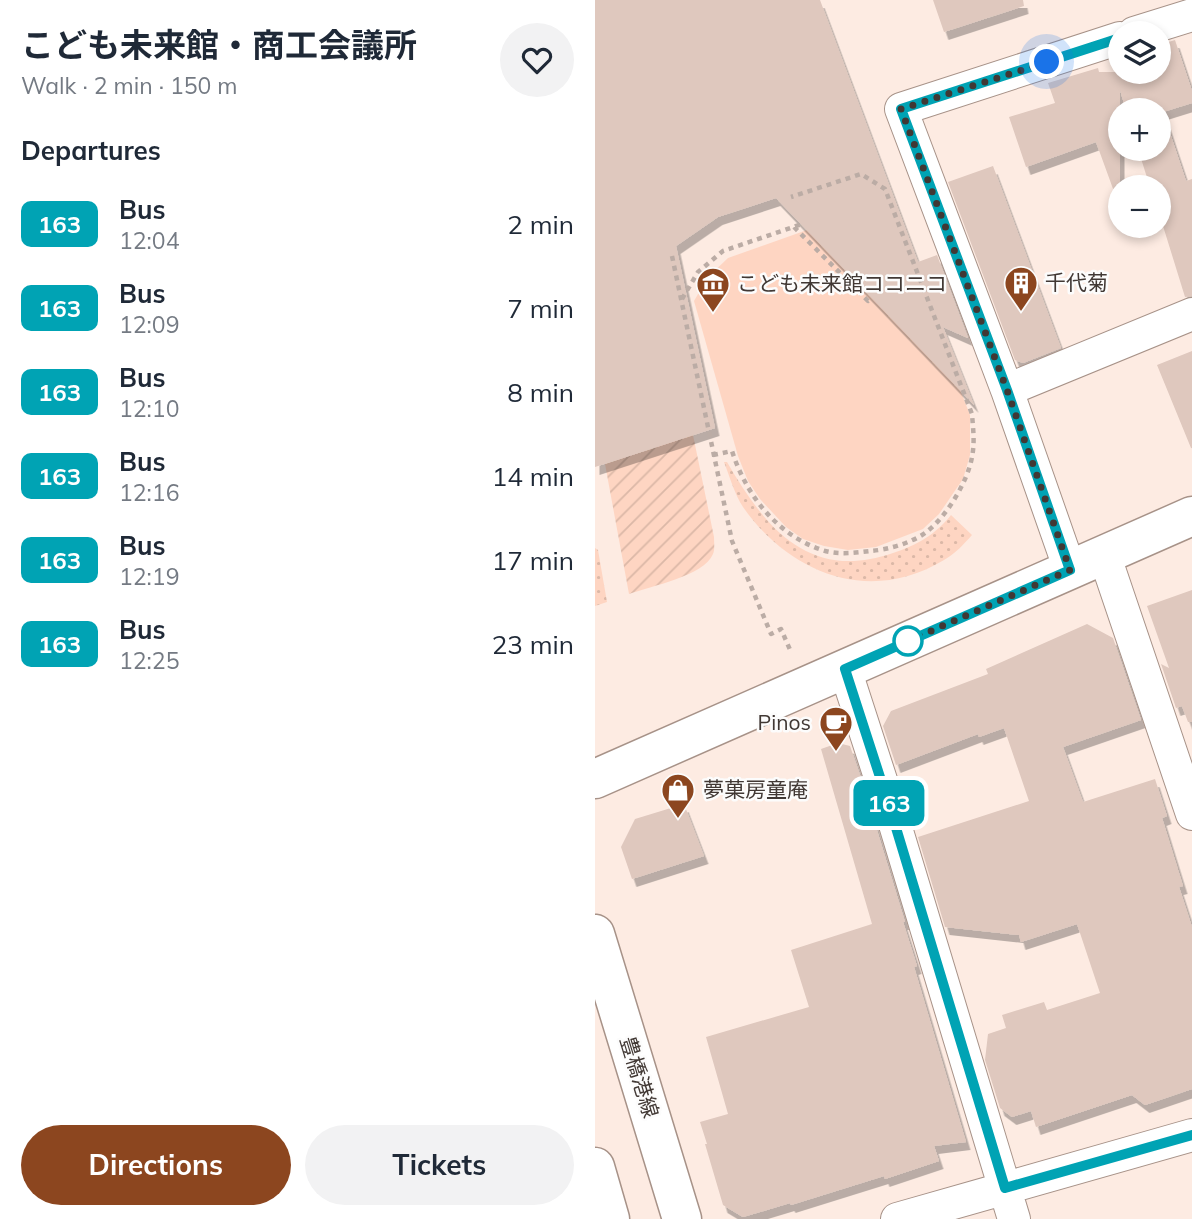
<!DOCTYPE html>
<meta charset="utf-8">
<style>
:root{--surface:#fff;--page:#f2f2f3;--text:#1f2937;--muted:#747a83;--accent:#8c461f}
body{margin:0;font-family:Mulish,"Noto Sans JP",sans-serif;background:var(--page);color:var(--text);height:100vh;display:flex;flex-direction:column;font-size:26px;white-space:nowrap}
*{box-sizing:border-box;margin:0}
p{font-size:23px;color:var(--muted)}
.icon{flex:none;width:38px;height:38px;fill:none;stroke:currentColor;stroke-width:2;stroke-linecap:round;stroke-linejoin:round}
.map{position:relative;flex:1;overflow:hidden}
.details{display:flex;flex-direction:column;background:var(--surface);width:595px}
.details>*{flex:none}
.badge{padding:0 14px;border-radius:10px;font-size:24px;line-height:46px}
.buttons{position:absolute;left:513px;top:21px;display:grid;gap:14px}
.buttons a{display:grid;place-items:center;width:63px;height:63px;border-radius:50%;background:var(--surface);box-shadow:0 4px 10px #0003;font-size:35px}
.you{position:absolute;width:35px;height:35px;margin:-18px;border:5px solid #fff;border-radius:50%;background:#1a73e8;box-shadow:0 0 0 10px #1a73e833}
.map>.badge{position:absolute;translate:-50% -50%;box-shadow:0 0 0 4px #fff}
h2{padding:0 21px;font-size:26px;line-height:63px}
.round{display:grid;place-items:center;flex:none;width:74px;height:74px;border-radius:37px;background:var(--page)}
.overview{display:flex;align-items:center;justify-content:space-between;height:119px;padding:0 21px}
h1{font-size:33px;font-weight:700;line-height:52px}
.action{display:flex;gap:14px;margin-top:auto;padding:14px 21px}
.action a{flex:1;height:80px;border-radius:42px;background:var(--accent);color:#fff;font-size:28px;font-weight:700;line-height:80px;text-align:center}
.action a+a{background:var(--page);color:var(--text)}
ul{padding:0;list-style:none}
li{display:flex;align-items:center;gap:21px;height:84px;padding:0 21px}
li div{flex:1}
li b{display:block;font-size:26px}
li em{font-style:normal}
li .badge{min-width:77px;font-weight:700;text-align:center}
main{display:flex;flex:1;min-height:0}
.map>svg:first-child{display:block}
.grass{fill:url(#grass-dots)}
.park{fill:#fed5c2}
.garden{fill:url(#garden-furrows)}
.building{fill:#dfc8be;filter:url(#shadow)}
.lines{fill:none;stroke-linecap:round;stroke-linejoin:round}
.street-casing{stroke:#a79288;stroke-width:34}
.secondary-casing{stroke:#a79288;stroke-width:41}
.path{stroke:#bbaca5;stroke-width:4.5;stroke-dasharray:5 5;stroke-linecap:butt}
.street{stroke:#fff;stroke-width:32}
.secondary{stroke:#fff;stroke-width:38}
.line-casing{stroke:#fff;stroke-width:16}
.line{stroke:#00a3b4;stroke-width:10}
.walk{stroke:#413834;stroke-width:7;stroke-dasharray:0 12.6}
.stop-dot{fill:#fff;stroke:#00a3b4;stroke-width:3.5}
.labels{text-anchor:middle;stroke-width:5;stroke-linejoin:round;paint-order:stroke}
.poi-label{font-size:21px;fill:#413834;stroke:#fcfcfc;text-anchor:start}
.street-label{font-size:21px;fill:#413834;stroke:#fcfcfc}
</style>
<main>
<section class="details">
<div class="overview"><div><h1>こども未来館・商工会議所</h1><p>Walk · 2 min · 150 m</p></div><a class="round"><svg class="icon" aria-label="heart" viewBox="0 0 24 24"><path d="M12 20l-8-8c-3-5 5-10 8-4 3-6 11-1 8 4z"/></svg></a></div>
<h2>Departures</h2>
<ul>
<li><span class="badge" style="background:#00a3b4;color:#fff">163</span><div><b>Bus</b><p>12:04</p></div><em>2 min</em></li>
<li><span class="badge" style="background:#00a3b4;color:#fff">163</span><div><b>Bus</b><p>12:09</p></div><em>7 min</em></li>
<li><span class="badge" style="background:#00a3b4;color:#fff">163</span><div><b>Bus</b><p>12:10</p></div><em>8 min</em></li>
<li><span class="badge" style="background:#00a3b4;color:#fff">163</span><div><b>Bus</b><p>12:16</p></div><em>14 min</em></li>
<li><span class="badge" style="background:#00a3b4;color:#fff">163</span><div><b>Bus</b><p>12:19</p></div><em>17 min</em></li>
<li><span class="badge" style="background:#00a3b4;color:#fff">163</span><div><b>Bus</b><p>12:25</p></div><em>23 min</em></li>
</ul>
<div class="action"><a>Directions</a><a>Tickets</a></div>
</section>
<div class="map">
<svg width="597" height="1219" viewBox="0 0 597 1219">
<defs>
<pattern id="grass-dots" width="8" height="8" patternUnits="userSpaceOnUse" patternTransform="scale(1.75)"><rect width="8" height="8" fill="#fed5c2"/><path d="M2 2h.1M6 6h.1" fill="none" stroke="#dbb8a7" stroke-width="1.8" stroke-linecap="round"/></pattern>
<pattern id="garden-furrows" width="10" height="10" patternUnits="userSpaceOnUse" patternTransform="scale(1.75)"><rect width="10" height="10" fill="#fed5c2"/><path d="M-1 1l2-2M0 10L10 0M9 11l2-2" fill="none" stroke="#dbb8a7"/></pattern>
<filter id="shadow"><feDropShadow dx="4.5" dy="8" stdDeviation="0" flood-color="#0004"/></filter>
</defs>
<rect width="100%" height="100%" fill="#fdebe2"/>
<path class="grass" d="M129,462h3c38,66 82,120 166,91 24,-8 42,-18 58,-38l21,20c-8,9 -17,19 -28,25 -74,45 -154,14 -201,-53 -9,-14 -13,-30 -19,-45z
M0,548l3,2 9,52 -12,4z"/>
<path class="park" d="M212,230l139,123 24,62v40l-7,24 -24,35 -16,15 -47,18 -28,3 -24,-4 -21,-7 -17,-12 -26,-28 -12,-18 -10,-25 -44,-155 14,-24 20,-19z"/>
<path class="garden" d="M98,435l21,102c0,6 1,12 -1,17 -9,22 -62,32 -84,40l-24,-130z"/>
<path class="building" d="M0,0h225l98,262 19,-7 31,83 -25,-11 31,78 -198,-207 -58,19 -42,29 39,182 -120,39z
M338,0h90l1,6 -80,26z
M580,40l17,51v12l-29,9 23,69 6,-2v117l-7,1 -26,-84v-26h-9l-12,-38h21v-39h-33l-6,-20v107h-4l-20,-55 -70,25 -17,-50 46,-14 -7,-20 50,-15 1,4h60v-27z
M398,166l68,182 -38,15 -8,-3 -67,-178z
M597,351v97h-1l-34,-83z
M597,590v132h-4l-6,-16 -6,2 -15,-44 8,4 -22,-62z
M492,624l26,14 28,82 -78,27 20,55 72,-23 12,37 -5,2 21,68 -4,1 13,40v162l-47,16 -13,-10 -96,32 -5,-16 -19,6 -12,-9 -15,-48 3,-26 18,-6 -4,-13 42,-13 3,8 53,-17 -23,-69 -56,18 -2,-7 -74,-8 -27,-90 111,-36 -25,-73 -25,9 -1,-3 -82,31 -13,-39 8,-15 97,-37 -2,-5z
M243,743l12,3 11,32 44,144h-2l14,44 -3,1 52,175 -32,4 5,15 -54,18 -1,-3 -93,29 -1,-2 -47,14 -20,-12 -18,-61h2l-7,-22 28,-8 -22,-77 103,-30 -18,-57 81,-26 -51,-175z
M89,804l20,52 -72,23 -11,-32 14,-28z"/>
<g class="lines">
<defs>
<path id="street" d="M539,33l58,-18
M412,390l185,-76
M509,554l88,260
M475,570l-63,-180 -106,-281 219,-71
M250,669l45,139 124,411
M302,1219l295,-84"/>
<path id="secondary" d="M0,779l597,-263
M0,934l87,285
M0,1167l15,52"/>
</defs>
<use href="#street" class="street-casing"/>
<use href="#secondary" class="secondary-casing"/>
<path class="path" d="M199,227l74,74 4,-3
M77,256l60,285 39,93 10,-5 10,23
M87,299l16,-27 25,-21 79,-27
M118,455l19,-4c14,44 45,84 90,99 15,5 32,3 48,1 17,-1 41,-8 55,-18 21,-15 43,-52 47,-76 3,-15 1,-29 0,-43l-87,-225 -24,-15 -70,23
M71,790l8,18"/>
<use href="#street" class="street"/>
<use href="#secondary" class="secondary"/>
</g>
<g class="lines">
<defs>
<path id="line" d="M525,38l-219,71 106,281 63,180 -225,99 45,139 115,380 187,-53"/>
</defs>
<use href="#line" class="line-casing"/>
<use href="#line" class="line"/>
<path class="walk" d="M313,641l162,-71 -63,-180 -106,-281 146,-47"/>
</g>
<defs>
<symbol id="building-pin" viewBox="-11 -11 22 30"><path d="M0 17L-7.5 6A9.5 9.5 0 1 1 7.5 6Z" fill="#8c461f" stroke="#fcfcfc"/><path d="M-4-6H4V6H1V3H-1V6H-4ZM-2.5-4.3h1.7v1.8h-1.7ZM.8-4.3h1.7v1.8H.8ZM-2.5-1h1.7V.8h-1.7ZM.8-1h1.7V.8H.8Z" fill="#fff"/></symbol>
<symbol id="museum-pin" viewBox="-11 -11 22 30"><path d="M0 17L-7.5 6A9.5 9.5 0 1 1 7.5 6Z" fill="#8c461f" stroke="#fcfcfc"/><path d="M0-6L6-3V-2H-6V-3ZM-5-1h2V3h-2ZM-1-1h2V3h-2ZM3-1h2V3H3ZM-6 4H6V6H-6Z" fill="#fff"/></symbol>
<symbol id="cafe-pin" viewBox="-11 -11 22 30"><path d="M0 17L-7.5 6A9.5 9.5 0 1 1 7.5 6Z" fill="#8c461f" stroke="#fcfcfc"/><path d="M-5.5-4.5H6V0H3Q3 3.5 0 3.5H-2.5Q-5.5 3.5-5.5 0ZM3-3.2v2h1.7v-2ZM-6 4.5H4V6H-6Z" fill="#fff"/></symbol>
<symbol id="shop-pin" viewBox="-11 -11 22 30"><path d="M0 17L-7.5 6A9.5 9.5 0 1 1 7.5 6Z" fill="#8c461f" stroke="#fcfcfc"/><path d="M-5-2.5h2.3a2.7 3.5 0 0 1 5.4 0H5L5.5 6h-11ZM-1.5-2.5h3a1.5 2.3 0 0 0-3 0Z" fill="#fff"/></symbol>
</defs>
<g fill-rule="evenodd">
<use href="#building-pin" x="407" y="264" width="38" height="52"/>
<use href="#museum-pin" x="99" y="265" width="38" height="52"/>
<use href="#cafe-pin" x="222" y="704" width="38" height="52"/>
<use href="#shop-pin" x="64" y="771" width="38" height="52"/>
</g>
<circle class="stop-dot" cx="313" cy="641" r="14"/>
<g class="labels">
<g class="poi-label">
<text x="450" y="290">千代菊</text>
<text x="142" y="291">こども未来館ココニコ</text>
<text x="216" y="730" text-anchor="end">Pinos</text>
<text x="108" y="797">夢菓房童庵</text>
</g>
<g class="street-label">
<text transform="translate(44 1077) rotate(73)" y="7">豊橋港線</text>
</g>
</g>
</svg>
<div class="buttons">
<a><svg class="icon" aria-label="layers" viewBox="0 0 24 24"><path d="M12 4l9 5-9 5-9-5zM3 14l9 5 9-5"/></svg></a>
<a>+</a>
<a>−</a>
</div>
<div class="you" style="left:452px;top:62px"></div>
<b class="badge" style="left:294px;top:803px;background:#00a3b4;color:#fff">163</b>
</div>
</main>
